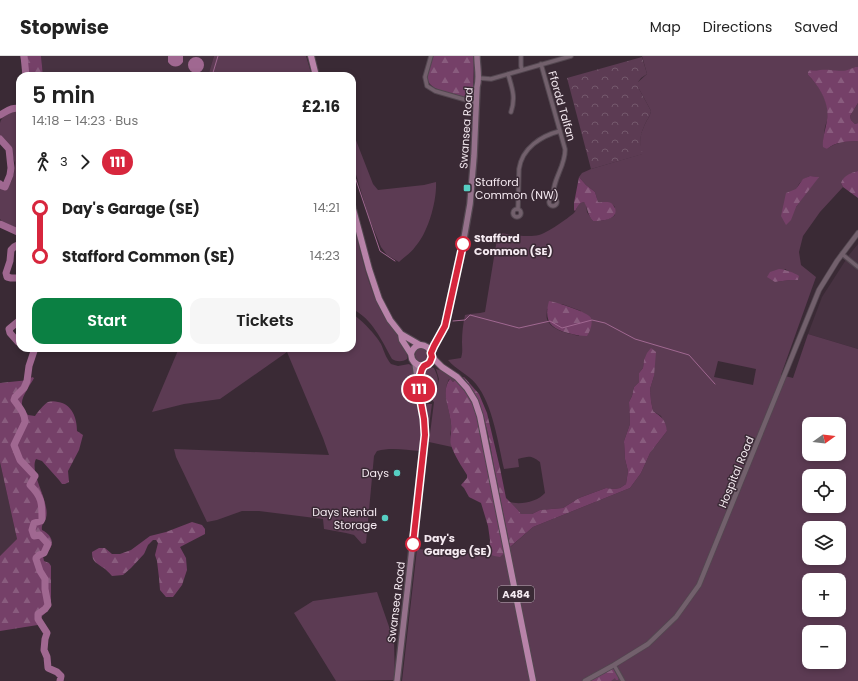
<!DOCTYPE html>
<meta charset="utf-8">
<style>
:root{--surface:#fff;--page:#f6f6f6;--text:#222;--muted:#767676;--line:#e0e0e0;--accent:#0b8043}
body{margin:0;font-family:Poppins,sans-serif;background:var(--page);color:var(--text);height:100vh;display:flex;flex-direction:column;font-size:15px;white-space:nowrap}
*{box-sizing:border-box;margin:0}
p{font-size:13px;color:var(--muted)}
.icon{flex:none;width:22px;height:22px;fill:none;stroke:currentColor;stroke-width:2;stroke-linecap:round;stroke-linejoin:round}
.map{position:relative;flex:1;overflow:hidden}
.drawer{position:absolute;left:16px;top:16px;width:340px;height:280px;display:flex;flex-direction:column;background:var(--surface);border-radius:12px;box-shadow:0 2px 6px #0003}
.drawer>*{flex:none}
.badge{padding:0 8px;border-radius:13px;font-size:14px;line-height:26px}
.needle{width:26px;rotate:75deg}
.buttons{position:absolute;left:802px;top:361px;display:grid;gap:8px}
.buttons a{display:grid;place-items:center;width:44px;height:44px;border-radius:8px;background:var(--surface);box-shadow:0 2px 6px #0003;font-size:20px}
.map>.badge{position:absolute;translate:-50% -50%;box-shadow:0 0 0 2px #fff}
.legs{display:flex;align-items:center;gap:6px;height:44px;padding:0 16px;font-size:13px}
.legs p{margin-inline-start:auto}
.overview{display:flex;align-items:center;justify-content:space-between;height:68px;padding:0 16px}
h1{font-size:22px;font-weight:600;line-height:30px}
.primary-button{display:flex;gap:8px;margin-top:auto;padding:8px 16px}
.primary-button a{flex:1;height:46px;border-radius:12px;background:var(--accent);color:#fff;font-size:16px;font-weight:600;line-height:46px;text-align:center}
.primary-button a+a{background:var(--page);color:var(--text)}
ul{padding:0 16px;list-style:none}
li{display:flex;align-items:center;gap:14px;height:48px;font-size:15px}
li i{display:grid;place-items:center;width:6px;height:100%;margin:0 5px;background:currentColor}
li i::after{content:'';width:10px;height:10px;margin:-5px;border:3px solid;border-radius:50%;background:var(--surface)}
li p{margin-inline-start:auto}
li:first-child i{background:linear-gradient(#0000 50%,currentColor 0)}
li:last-child i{background:linear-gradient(currentColor 50%,#0000 0)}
header{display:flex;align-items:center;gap:24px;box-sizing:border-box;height:56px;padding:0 20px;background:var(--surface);border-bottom:1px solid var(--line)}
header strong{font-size:19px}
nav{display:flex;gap:22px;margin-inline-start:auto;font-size:14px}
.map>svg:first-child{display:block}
.built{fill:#473241}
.green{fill:#5c3b53;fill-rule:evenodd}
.forest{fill:url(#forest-firs)}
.park{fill:url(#park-crowns)}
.water{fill:#a06891}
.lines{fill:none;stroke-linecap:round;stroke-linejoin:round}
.stream{stroke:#a06891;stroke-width:1}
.river{stroke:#a06891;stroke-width:7}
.minor-casing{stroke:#534750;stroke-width:5.5}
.tertiary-casing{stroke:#534750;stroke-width:6}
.secondary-casing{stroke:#534750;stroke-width:8}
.primary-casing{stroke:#534750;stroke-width:8}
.minor{stroke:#72606c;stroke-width:3.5}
.tertiary{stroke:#72606c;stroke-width:4.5}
.secondary{stroke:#95718b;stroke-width:5.5}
.primary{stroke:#b883a9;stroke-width:6}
.line-1-casing{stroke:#fff;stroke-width:9}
.line-1{stroke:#d7263d;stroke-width:6}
.poi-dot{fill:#56cec3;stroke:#3a2a35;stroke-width:1.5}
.stop-1-dot{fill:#fff;stroke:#d7263d;stroke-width:2}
.labels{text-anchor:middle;stroke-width:3;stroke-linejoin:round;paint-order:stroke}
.shield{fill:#3a2a35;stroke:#bdb0b9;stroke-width:1}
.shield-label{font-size:10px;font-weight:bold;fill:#f5eaf1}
.street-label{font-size:11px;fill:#f5eaf1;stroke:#3a2a35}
.poi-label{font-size:11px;fill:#f5eaf1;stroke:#3a2a35;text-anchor:end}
.stop-label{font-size:11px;font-weight:bold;fill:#f5eaf1;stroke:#3a2a35;text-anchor:start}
</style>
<header>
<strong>Stopwise</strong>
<nav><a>Map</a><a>Directions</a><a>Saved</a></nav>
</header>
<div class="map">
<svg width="858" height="625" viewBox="0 0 858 625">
<defs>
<pattern id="forest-firs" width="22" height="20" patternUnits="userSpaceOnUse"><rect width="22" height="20" fill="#754068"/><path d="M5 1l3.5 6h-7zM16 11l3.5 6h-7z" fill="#895c7e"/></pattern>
<pattern id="park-crowns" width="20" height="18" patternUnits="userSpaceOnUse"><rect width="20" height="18" fill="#5c3b53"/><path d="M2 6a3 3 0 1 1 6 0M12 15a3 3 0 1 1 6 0" fill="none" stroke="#74586c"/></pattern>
</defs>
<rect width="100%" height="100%" fill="#3a2a35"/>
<path class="built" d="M41,0h173l-6,20h-165z
M858,188v105l-50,-15 14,-37 27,-42z
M0,406l17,77 -17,17z"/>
<path class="green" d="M214,0h92l6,20h-104z
M642,0h216v11h-3l-6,4h-14l-5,-1h-20l-2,5c10,10 20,24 20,39 0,5 -2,9 -3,13 -1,5 -1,10 -2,16l4,6c10,-8 20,-7 31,-8v30l-8,3 -9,9 2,4 -23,25 -17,24 -4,16 2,13 15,12 -35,98 12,3 15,-44 50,15v332h-456l15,-132 83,7 33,-29 97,-39 11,-15 9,-20 17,-22 -6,-15 -8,-5 -2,-10 -1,-12 4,-13 -10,-16 -1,8 -4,5v9l-5,5 -2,9 -3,6 1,22 -6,17 1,18 3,12 -2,13 -6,4 -6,1 -8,-1 -27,10 -16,10 -23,2 -8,4h-11l-3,-4 -9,-8c12,3 28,0 36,-9l-5,-31c-9,-7 -11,-6 -22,-3l1,8 -15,2c-6,-26 -11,-64 -28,-85 -8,-10 -20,-14 -28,-24l13,-2c2,-6 1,-10 1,-16 0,-9 1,-18 3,-27 7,-2 13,-1 20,-3l13,-79c12,1 29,5 41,2 8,-2 28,-16 35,-22 4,-5 3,-10 10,-11l2,2 1,8 6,9c7,0 17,-1 22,-6v-8l-3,-3c-4,-1 -10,0 -14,-2l-3,-10 -9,-7 -7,-8 3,-4 9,-4 51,-15c-4,-14 -1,-22 5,-34 2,-3 3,-5 4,-9l-13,-24v-5l9,-8zM810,120l8,1 -22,30c0,-15 -2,-24 14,-31zM785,213l5,3 8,8h-8l-15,2zM562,248l19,7 -2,25c-10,-3 -28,-5 -32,-17 -1,-3 0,-7 0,-10zM718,305l38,8 -3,16 -39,-8zM809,368h30v30h-30zM809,420h30v30h-30zM809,472h30v30h-30zM809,524h30v30h-30zM809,576h30v30h-30z
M858,47v20l-3,1 -4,-4 -1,-4z
M18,55l2,3v116l-18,-9 -2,-2v-31h3l8,-6 3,-8 1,-11 -6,-17 -9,-10c0,-4 0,-9 0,-13 1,-7 12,-11 18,-12z
M352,74l21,54 5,6 46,-5 12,-3c1,19 -8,51 -21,65 -4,6 -11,10 -16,15l-12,-7 -6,-8 -12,-29 -17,-57z
M352,163c9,33 15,68 32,97 6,10 25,31 23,43 -5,3 -10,3 -15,0 -10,-18 -20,-41 -40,-50z
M352,258c9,5 24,21 29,30 3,7 5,14 10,20l7,2 11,-2 4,3 2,21 6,29 1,18 -2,16c-14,-1 -29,-4 -43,0l-3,5 -8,87 -4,1 -8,-9 -8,-2 -22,-4 -1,-10 -64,-8h-17l-25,9 -10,2 -31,-65 -2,-8 155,6 -6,-17 -36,-86 -67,47 -36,5 -32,8 27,-64h173z
M415 299a7 7 0 1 1 14 0a7 7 0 1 1-14 0Z
M430,311l4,1c3,7 6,13 2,20 -4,6 -5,5 -7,12l-5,2c-3,-15 -3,-19 1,-33z
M436,313l10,3 10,7 -3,3 -4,-3c-8,15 1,30 2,45 1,3 0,6 -1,10 0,4 1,8 2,13l-23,-5 5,-40 -2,-2v-5l5,-6 2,-10z
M426,348h6l-3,22h-2l-3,-20z
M377,536l17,49 1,39 -59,1 -42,-68 19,-12z"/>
<path class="forest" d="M20,0h21l2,20h-19l-1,-10z
M433,0h41l-1,42 -4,1c-11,-3 -42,-8 -42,-22 1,-7 4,-14 6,-21z
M855,11h3v36l-8,13 1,4 4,4 3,-1v18c-11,1 -22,0 -31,8l-4,-2c-1,-8 3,-19 4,-27 3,-17 -8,-34 -19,-45v-3l2,-2c6,1 14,-1 20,0 11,1 15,2 25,-3z
M858,115v27l-15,-11 -2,-4c3,-8 10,-10 17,-12z
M810,120l9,1 -23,30 -5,13 -5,5 -5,-9 5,-23 10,-4 7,-10z
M579,121l7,8 9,7 3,10c4,1 9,-1 13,1 2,1 3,4 4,5 4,12 -14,13 -22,13 -6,-7 -5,-13 -9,-19 -6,1 -6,5 -9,9l-1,-1v-7z
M779,213c6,0 16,4 20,7l-1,4h-8l-15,2 -8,-5 3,-5z
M549,245c7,1 39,11 42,17 2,6 -1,13 -4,18 -7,0 -12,-1 -19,-3 -19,-5 -24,-13 -19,-32z
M651,292l5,4 -2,24 -4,13 1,12 2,10c10,7 12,9 14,20l-17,22 -9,20 -11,15 -97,39 -23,20c-5,-25 -10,-50 -15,-75 -6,-33 -10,-69 -32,-95h1l15,17 8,19 13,55 6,30 12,12 3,4h11l8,-4 23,-2 16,-10 27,-10 8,1 6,-1 6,-4 2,-13 -3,-12 -1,-18 6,-17 -1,-22 3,-6 2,-9 5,-5v-9l4,-5 1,-8 3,-7z
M32,321l2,1c-3,6 -13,19 -12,26 0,4 4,8 6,11l7,1c3,-4 8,-11 13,-14 3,-1 6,-1 10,0 14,2 19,16 19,29l6,4 -4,15 -11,21 1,11 -4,2h-3l-3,-4 -17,-19 -6,-2c-5,9 4,28 7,37 2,7 5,15 3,22 -2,5 -5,7 -4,12 13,7 13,17 1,26l1,5 5,2 2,3v35l-3,10 -6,5 -1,4 3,4 -44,7v-75l17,-17 -17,-77v-79l29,-3z
M450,323l3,3 3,-3c10,10 15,19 20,32l29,141 -5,5 -11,-2 1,-15 -2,-14 -7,-23 -12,-6 -5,-9 -3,-3 6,-7v-3c-5,-8 -13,-20 -16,-30 -2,-7 1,-14 0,-21 -1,-15 -11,-32 -1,-45z
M192,466l10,3 3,4v5l-25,13 6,11 1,12 -5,15 -9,12h-7l-6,-7 -1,-12 -2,-17 -2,-6 3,-12 -2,-3h-3l-5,5 -4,9 -13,14 -8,7 -11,1c-3,-3 -6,-7 -10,-9 -7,-5 -10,-6 -10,-15l7,-4h6l7,6h8l11,-4 19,-14 16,-4z
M613,611l6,10 -1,3h-2l-1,-2 -4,3h-22z"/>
<path class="park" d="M642,1l5,17 -6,4 -3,4v5l13,24c-1,4 -2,6 -4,9 -6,12 -9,20 -4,34l-52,15 -24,-91z"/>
<path class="water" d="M168,0h15v6c-4,6 -11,6 -15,0z
M188 9a8 8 0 1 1 16 0a8 8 0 1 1-16 0Z"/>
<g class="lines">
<path class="stream" d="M212,20l6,-20
M352,112l28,83 15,10
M453,265l12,-1 5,-5 49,13 31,-7 12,7 30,-8 13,3 30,16 54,16 26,29"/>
<path class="river" d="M24,0l2,20
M0,59c6,-3 13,-9 20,-6
M0,83l9,10 2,19 -1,7 -5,12 -3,-1 -2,-2
M0,168l20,9
M20,188l-6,3 -3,3 -1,11 -4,12 1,4 4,1h9
M20,264l-11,9 1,4 8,9h2
M35,292l-6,18 -2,15 -3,7 -9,9 -1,3c5,7 11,13 11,22l-11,23 6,15 15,16 -5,9c12,12 12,18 12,34l-1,2 -7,2 -2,7 2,6 6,-1 8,9 -4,9 -5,2 -3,3v1l4,12 5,8v10l3,16 -3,4 -7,5v5l9,14 -2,6 -1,11 3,7 1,11 9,4 4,4 -1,5"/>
<defs>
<path id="minor" d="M431,0l-6,21 2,9 8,5 42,12
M521,0v10l1,4
M541,8l24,85c1,17 -13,30 -12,49
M508,18c4,14 8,23 3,38
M479,22l12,1 80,-23
M549 146a4 4 0 1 1 8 0a4 4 0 1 1-8 0Z
M513 157a4 4 0 1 1 8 0a4 4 0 1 1-8 0Z
M518,153l1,-40c3,-21 22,-33 41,-38
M842,198l16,13
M614,609l9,16"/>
<path id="tertiary" d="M585,625l29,-16 34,-21 28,-27 23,-32 120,-295 18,-29 21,-28"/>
<path id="secondary" d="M431,297l6,-13 5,-7 5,-16 16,-73 7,-40 4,-48 3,-69c3,-10 0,-20 0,-31
M418,326l6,-16
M397,625l28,-246c-1,-24 -7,-48 -10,-72"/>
<path id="primary" d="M311,0l5,20
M352,149l17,64 10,30 11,21 11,14 1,6 9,14 1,5 2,3 4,3h8c17,-13 -9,-31 -15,-11
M401,278l19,11
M432,301l10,10 15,10 10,11 8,13 5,15 53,265"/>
</defs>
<use href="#minor" class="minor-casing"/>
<use href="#tertiary" class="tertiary-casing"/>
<use href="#secondary" class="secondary-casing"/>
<use href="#primary" class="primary-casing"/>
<use href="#minor" class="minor"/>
<use href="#tertiary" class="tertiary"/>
<use href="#secondary" class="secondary"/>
<use href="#primary" class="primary"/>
</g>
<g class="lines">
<defs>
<path id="line-1" d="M413,488l12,-109 -1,-16 -5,-27 -1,-9 4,-14 2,-3 4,-2 2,-2 2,-5 -1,-4 3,-7 11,-20 18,-82"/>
</defs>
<use href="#line-1" class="line-1-casing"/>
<use href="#line-1" class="line-1"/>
</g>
<g class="poi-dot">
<rect x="463" y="128" width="8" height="8" rx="2"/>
<circle cx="397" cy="417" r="4"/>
<circle cx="385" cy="462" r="4"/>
</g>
<g class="stop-1-dot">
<circle cx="463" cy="188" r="7"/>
<circle cx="413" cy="488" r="7"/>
</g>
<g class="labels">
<rect class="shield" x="498" y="530" width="36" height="16" rx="3"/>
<g class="shield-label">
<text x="516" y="542">A484</text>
</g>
<g class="street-label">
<text transform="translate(562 50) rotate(74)" y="4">Ffordd Talfan</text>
<text transform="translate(466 72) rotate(-86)" y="4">Swansea Road</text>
<text transform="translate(736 416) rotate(-68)" y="4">Hospital Road</text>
<text transform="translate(396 546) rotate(-83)" y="4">Swansea Road</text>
</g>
<g class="poi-label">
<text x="475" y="130" text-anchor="start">Stafford<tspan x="475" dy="13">Common (NW)</tspan></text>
<text x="389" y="421">Days</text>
<text x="377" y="460">Days Rental<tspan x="377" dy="13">Storage</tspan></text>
</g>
<g class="stop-label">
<text x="474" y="186">Stafford<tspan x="474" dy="13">Common (SE)</tspan></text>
<text x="424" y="486">Day's<tspan x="424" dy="13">Garage (SE)</tspan></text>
</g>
</g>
</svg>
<div class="buttons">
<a><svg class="needle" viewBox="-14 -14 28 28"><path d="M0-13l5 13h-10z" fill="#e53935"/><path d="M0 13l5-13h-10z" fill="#767676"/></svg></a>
<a><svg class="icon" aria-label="locate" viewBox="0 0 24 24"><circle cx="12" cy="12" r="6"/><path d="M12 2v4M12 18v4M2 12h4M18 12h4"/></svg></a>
<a><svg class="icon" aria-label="layers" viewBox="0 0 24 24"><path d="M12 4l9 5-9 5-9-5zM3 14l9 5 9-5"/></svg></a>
<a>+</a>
<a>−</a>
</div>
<b class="badge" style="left:419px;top:333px;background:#d7263d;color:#fff">111</b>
<section class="drawer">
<div class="overview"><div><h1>5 min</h1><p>14:18 – 14:23 · Bus</p></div><b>£2.16</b></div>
<div class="legs"><svg class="icon" aria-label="walk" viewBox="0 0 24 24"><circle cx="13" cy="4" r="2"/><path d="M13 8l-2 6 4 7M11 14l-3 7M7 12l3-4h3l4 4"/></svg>3<svg class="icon" aria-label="forward" viewBox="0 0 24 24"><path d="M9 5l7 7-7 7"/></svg><b class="badge" style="background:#d7263d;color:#fff">111</b></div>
<ul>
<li><i style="color:#d7263d"></i><b>Day's Garage (SE)</b><p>14:21</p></li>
<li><i style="color:#d7263d"></i><b>Stafford Common (SE)</b><p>14:23</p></li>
</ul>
<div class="primary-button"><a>Start</a><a>Tickets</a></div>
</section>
</div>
